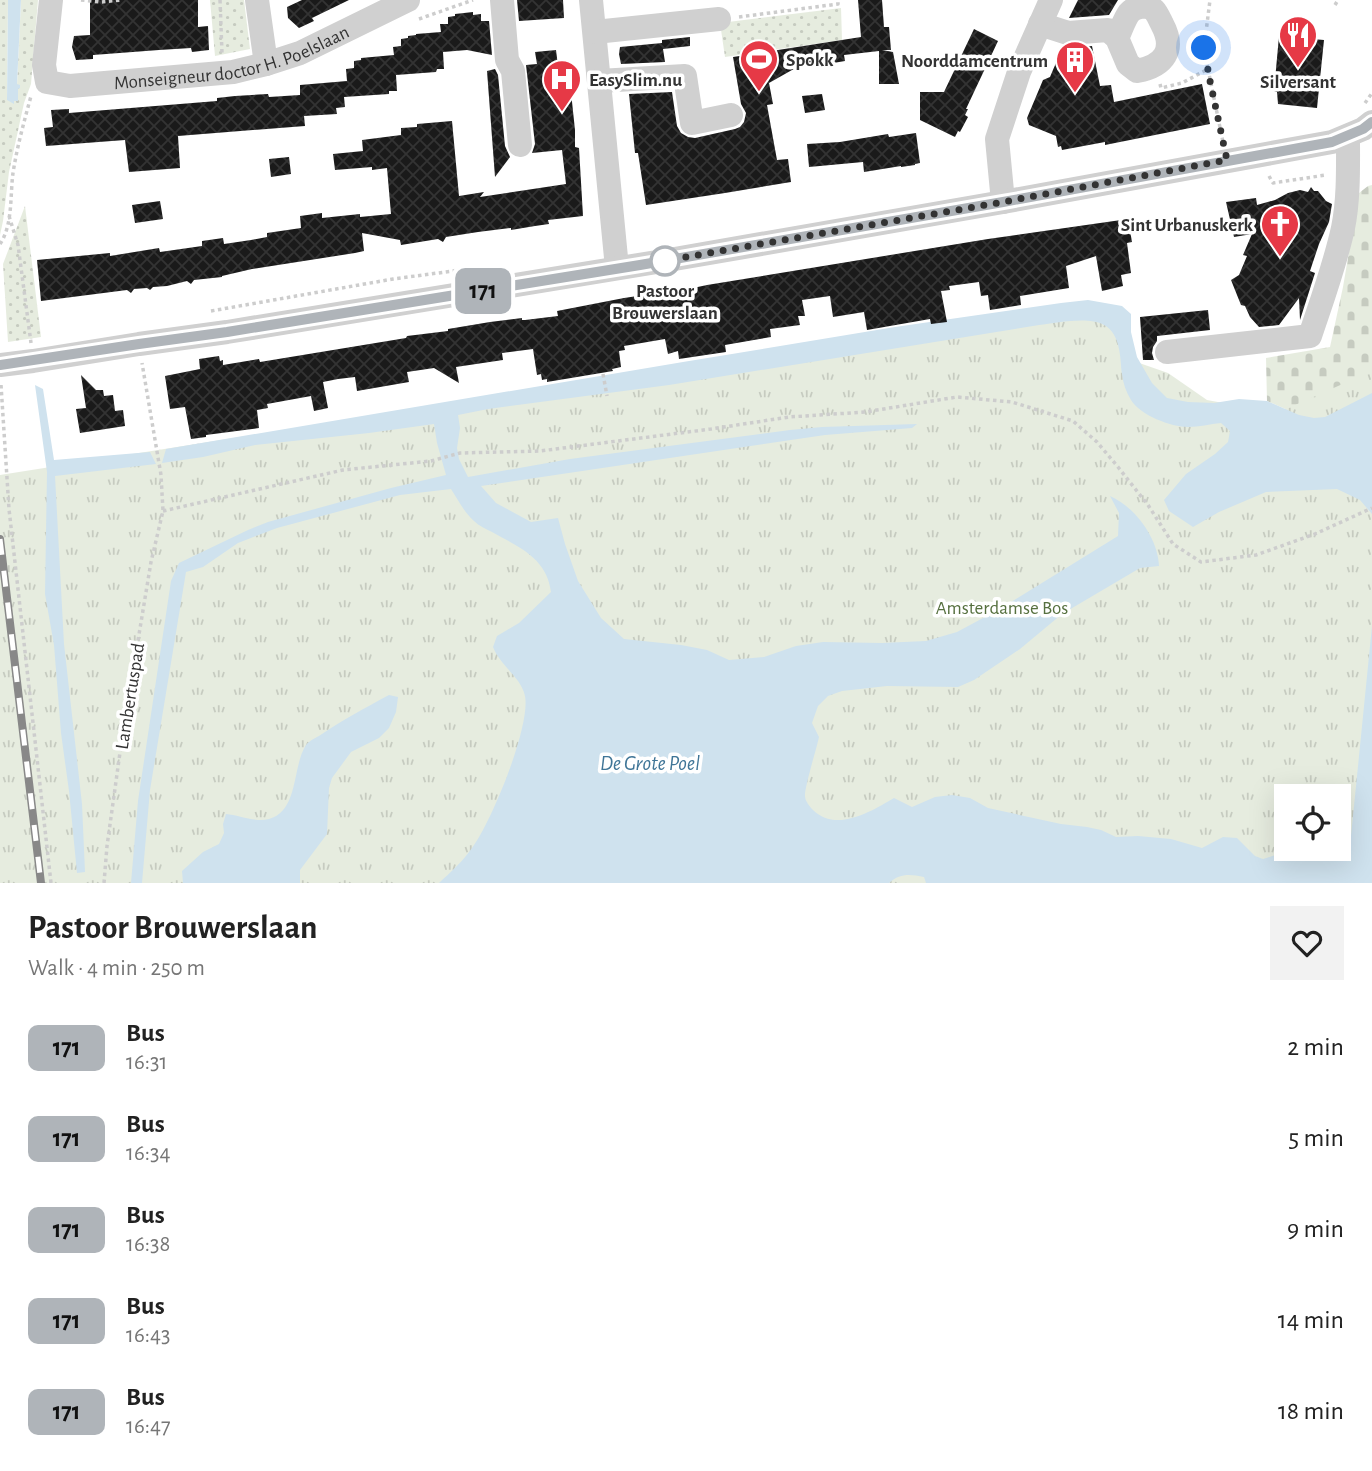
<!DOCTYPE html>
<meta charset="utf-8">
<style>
:root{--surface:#fff;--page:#f2f2f2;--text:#222;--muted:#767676}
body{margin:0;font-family:"Alegreya Sans",sans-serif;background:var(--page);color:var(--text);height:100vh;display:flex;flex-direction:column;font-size:26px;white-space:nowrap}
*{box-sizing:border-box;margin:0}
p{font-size:23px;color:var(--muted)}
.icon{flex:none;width:38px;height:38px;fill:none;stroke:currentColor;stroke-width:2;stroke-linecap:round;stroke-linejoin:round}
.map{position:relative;height:883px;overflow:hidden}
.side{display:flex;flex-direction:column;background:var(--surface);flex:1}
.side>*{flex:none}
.badge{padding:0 14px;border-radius:10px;font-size:24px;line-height:46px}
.tools{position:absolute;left:1274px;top:784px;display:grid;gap:14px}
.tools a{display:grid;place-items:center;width:77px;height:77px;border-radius:0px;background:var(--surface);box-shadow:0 7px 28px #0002;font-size:35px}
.you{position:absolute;width:35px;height:35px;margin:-18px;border:5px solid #fff;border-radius:50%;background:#1a73e8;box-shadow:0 0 0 10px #1a73e833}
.map>.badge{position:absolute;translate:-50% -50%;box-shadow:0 0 0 4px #fff}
.round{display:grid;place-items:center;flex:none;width:74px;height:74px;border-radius:0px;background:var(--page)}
.headline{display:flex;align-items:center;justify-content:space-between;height:119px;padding:0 28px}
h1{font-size:33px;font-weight:700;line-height:52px}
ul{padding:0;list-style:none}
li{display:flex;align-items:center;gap:21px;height:91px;padding:0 28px}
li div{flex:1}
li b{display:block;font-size:26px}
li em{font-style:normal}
li .badge{min-width:77px;font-weight:700;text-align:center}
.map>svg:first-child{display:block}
.grass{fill:url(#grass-dots)}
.cemetery{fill:url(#cemetery-stones)}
.park{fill:url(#park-tufts);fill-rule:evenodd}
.water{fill:#cfe2ee}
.building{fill:url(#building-cross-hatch)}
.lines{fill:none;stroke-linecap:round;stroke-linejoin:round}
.path{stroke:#cdcdcd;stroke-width:3.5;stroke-dasharray:3.5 3.5;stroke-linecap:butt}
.minor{stroke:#d0d0d0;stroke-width:24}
.rail-casing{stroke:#888;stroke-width:8}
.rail{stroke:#fff;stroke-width:5;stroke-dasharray:16;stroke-linecap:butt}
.line-casing{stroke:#fff;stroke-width:16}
.line{stroke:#afb4b9;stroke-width:10}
.walk{stroke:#333;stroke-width:7;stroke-dasharray:0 12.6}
.stop-dot{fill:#fff;stroke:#afb4b9;stroke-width:3.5}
.labels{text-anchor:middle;stroke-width:7;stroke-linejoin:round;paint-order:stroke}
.street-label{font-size:19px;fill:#333;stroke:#fff}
.poi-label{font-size:19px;font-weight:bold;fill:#333;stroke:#fff;text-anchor:start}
.stop-label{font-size:19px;font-weight:bold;fill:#333;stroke:#fff}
.park-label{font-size:19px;fill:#56703f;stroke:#fff}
.water-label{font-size:21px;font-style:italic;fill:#3f7597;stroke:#fff}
</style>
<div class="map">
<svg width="1372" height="883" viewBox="0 0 1372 883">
<defs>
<pattern id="grass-dots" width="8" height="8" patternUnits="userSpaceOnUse" patternTransform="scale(1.75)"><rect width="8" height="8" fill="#e6ecdf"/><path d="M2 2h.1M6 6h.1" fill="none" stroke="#c6cbc0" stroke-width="1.8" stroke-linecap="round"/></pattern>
<pattern id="cemetery-stones" width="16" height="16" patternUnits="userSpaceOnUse" patternTransform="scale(1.75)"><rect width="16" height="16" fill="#e6ecdf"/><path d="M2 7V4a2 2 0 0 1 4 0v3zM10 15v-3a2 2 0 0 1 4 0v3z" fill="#c6cbc0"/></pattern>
<pattern id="park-tufts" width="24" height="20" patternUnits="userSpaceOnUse" patternTransform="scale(1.75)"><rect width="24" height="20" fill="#e6ecdf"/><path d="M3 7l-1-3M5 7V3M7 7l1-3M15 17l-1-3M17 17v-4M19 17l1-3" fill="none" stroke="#c6cbc0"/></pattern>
<pattern id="building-cross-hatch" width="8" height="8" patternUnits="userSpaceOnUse" patternTransform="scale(1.75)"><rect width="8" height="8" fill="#1a1a1a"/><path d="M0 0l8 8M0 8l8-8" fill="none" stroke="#333"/></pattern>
</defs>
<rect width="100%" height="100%" fill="#fff"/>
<path class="grass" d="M0,0h8l-1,100h7l3,-15 4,-85h17l-7,84 -7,19 -15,69 -6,49 -3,14z
M210,0h34l6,49 -35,7z
M841,8l1,32 -117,17 -5,-34z
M25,206l16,131 -33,5 -5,-78z"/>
<path class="cemetery" d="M1372,185v208l-73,22 -32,-14 -1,-43 64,-11 13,-60 16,-94 9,-7z"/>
<path class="park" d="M1125,310v48l43,15 39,27 70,13 95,-42v512h-1372v-408l391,-62zM1286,796h53v53h-53z"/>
<path class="water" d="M8,0h13l-4,84 3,1v3l-2,1v12h-4v3l-7,-4z
M1088,300l34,6 9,8v18l6,25 15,26 15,15 21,4 26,1 25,-4 28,2 32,14 15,3 11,-1 47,-24v121l-12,-14 -23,-11 -71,3 -47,20 -26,15 -24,-16 -5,-11 22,-26 29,-20 13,-12 2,-11 -9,-8c-11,1 -22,4 -33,4 -17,0 -48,-12 -57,-27 -5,-8 -8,-17 -9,-26 -2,-16 -1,-40 -18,-49 -16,-9 -47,-2 -65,0l-370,60 -181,24 -30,6 2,13 -3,20 2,11 9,18 102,-18 220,-29 32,-3 95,-3 -5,4 -87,7 -344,51 15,17 35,19 27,-4 7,26 13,37 23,37 23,21 57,6 26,5 22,10 35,-3 32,-11 27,-4 59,1 44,-2 31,-9 41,-22 120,-74 1,-23 -9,-17c25,11 48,42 49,70l-19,2 -78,46 -42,35 -46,31 -16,7 -71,-1 -45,5 -14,5 -10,10 -6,17 7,14c-2,10 -15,52 -14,59 0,5 5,11 8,14 23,23 59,1 81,-12l18,9 23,-10 17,-2 18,3 18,10 73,16 26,3 14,3 15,7 22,-1 33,3 31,9 21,-11 14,1 18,18 8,3 32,-10h44v-6l6,-1 6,-6 21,-210v257h-446l-2,-6c-14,-3 -24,-4 -35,6h-450c12,-11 24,-22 33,-35 19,-25 59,-122 53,-152 -4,-19 -24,-29 -32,-49l4,-11 22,-13 32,-31c-4,-34 -32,-45 -59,-60 -6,-3 -13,-6 -18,-11 -10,-9 -16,-21 -23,-32l-51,6 -123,33 -39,15 -35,24 -17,5 -36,218 -8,93h-11l7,-82 33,-220 8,-18 69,-33 20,-8 123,-34 55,-13 -9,-32 -3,-19 -65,9 -114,12 -52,12 -41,6 4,-14 517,-87 212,-35 166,-24z
M35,385l8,4 11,71 96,-8 6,12 -101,12 9,168 18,160 3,68 -8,1 -8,-82 -8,-58 -7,-88 -9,-51 2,-122z
M389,695l9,2 -2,15 -7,16 -10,10 -28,14 -19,26 -3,10 -2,46 -27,36v13h-117l-1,-12 21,-19 16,-8 5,-11 -1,-9 3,-10c13,1 30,9 43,5 30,-8 23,-53 37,-74 3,-4 9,-7 13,-9 23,-16 46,-28 70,-41z"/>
<path class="building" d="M90,0h108v27l10,-1 1,24 -17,2 -1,-4 -32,2 -66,5v4l-17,1 -4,-13 2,-11 16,-1z
M302,0h47l-37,18 2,3 -15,7 -11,-10 -1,-11z
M517,0h46l1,18 -45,3z
M858,0h24l2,27h5l2,23h-9l11,2 6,32h-20v-33l-35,4 1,6 -53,9 -23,13 4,21 -6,1 10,55 11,-1 3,23 -66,11 -79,12 -8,-52h-3l-6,-59 43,-2 5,34 4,7 7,4 7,1 40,-9 5,-2 4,-5 2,-9 -5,-9 -8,-47 128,-20z
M1078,0h40l-9,15 -40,3z
M473,12v3l8,-1v7h8l3,34 -25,-5 -24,2 1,17h-7l-1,3 -40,3 1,16h-8v3l-45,3 1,10 -9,1 1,6 -33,2 1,10 -127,10 2,32 -51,4 -4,-32 -79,6 -2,-18 9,-1 -2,-17 18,-1v4l148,-12v-3l18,-2 33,-2 1,3 31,-2v-10l47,-4 -1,-12 8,-1v-7l7,-1v-2l33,-3 -1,-8 8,-1v-7l7,-1v-2l8,-1v-1l25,-2 -1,-8h8v-7l7,-1v-2z
M974,29l24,12 -32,68h2l-3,6 3,2 -8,15 -2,-1 -3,6 -35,-17v-28h24z
M1279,36l45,4 -7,68 -39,-4 -1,-12 -3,-1z
M690,37v9l-27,3 2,13 -44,2 -2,-10 1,-7 42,-4v-3z
M1092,46l8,40 11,-1 3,17 88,-18 8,40 -105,21v-3l-43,8 -1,-4 -3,1 -2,-11 -27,-11 -2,-7 16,-38 7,-3 8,-19 9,-2 -1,-7z
M556,50l2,16 10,-2 7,66v17l4,1 4,68 -35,4 1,4 -14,2 -24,4v-2l-33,4 -32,5 -3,5 -5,-3 -37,6 -1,-5 -38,-7 2,18 -9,2 -103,16 -30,7v1l-28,3 -3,4 -4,-3 -20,5 -14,1 -3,3 -3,-2 -13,1 -3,4 -4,-3 -86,11 -4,-41 73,-7v3l49,-8 1,4 42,-6v-5l21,-3 1,6 27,-4 16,-3v-4l34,-5 -1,-12 22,-3v5l38,-4v3l31,-3 -4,-46 -15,2v-3l-37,3 -2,-16 30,-3 -1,-11 39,-5v-7l16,-1v-3l35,-3 7,75 25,-4 -4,5 86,-13 -4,-34 -30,3 3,-9 -9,-79 11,-1 -2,-12z
M495,69l3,6 7,71 5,11 -15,20 -8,-106z
M822,94l3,16 -20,3 -3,-17z
M916,133l4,30 -5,1v1l-14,2v-1l-37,6 -1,-10 -54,5 -2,-23 33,-2 48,-8 1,3z
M289,157l2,17 -20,3 -2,-18z
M1311,187l3,4h4l8,10 6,3 -3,18 -10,22 -9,27 5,2 -15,47 -1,-22 -20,27 -20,2 -9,-10 -5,-11 -4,-1 -10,-25 8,-5 8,-19 -4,-1 9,-21 -18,3 -8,-35 30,-4 1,7 18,-5 13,-7 12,-3 8,2z
M160,201l3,18 -28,4 -3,-18z
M1128,219l4,23 -5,1 4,30 -10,2 2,11 -21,5 -6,-35 -30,10 3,22 -49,8 1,9 -31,5 -2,-15 -7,1 -2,-14 -30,4 1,4 -9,1 6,31 -16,2 -1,-5 -63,11 -3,-18 -31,5 -3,-21 -28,4 3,16h-7l2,9 -30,4 1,8 -46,8 1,7 -47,7 -1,-8 -10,3 -3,-15 -41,7 1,4 -6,1 2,16 -9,2 1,2 -66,11v-3l-5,1 -1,-6 -4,1 -4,-26 -31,4 1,7 -47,7 3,16 -25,-15 -27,4 2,10 -52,9 -2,-14 -17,2 -15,3 5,26 -14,3 -3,-15 -44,8 1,4 -11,2 2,18 -53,7v2l-15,2 -6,-32 -15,2 -5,-33 35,-7 -1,-10 20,-3 1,5 3,-1v5l36,-6 1,3 146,-24 1,-2 41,-5v-2l42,-7 32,-4v2h3l33,-4 -1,-5 67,-13 40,-6 1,5 28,-6v-3l14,-3 281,-46z
M1208,310l2,20 -53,6v5l-4,6 -1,6 2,7h-11l-3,-43z
M81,375l15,15h7l1,6 9,-1 2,16 8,-1 2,16 -45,7 -4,-24 10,-1z"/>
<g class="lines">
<path class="path" d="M81,0l20,2 20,-2
M220,0l2,53
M1335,5l3,-5
M739,17l99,-13v-4
M419,19l54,-19
M1208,69l15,73
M1160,84l1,4 21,-5 26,-14 -4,-21 6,-48
M1365,103l7,-10
M1269,176l4,7 53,-8
M9,216l9,29 13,98
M0,244c13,-19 10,-49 13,-71 4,-26 11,-51 18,-77
M211,311l182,-32 90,-12
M603,374l4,22
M1,385l8,124 42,374
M163,511l180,-41 88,-9 29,-8 80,-2 171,-22 78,-12 76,-5 92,-15 55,5 61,19 24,21 21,25 30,38 25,39 28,18 55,-7 59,-21 57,-26
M104,883l3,-37 16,-115 28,-169 12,-51 -2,-36 -19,-112"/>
<g class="minor">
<path id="s1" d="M51,0l-7,65 3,17 23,4 163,-14 33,-8 34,-11 108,-53"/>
<path d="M257,0l9,64"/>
<path d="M502,0l5,60 6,11 7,74"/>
<path d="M591,0l26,268"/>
<path d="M1040,24l28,9 40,-3 9,8 11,26 9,7c27,-5 39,-21 25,-47 -2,-4 -5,-11 -8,-14 -7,-6 -20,-3 -25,3 -5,7 -8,17 -12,25"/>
<path d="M595,32l124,-13"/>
<path d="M599,81l86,-5 7,47 39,-8"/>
<path d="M1003,202l-6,-63 22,-67 32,-72"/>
<path d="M1167,352l143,-16c12,-36 25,-71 33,-108 6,-29 5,-63 5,-92"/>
<path d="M0,365l33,-4 106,-17 88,-12 436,-71 340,-59 329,-60 31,-13 9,-7"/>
</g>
<defs>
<path id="rail" d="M0,539l41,344"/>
</defs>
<use href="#rail" class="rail-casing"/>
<use href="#rail" class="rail"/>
</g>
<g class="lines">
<defs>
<path id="line" d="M0,365l139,-21 88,-12 413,-67 363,-63 329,-60 31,-13 9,-7"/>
</defs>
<use href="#line" class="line-casing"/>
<use href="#line" class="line"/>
<path class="walk" d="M665,261h-2l340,-59 224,-42 -17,-79 -6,-33"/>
</g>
<defs>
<symbol id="restaurant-pin" viewBox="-11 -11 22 30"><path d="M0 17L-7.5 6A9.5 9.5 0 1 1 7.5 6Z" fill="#e63946" stroke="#fff"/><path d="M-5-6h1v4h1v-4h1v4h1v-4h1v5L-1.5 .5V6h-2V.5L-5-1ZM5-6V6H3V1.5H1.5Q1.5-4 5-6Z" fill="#fff"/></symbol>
<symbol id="stadium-pin" viewBox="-11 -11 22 30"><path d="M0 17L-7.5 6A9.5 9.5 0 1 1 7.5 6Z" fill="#e63946" stroke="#fff"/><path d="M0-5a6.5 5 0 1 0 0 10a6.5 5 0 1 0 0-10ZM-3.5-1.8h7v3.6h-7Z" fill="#fff"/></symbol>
<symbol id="building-pin" viewBox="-11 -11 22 30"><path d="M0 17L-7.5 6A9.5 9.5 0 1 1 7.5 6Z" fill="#e63946" stroke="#fff"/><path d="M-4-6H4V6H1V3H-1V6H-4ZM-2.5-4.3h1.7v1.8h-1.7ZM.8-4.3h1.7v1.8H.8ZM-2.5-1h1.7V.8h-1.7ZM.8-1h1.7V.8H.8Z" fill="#fff"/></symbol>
<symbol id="hospital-pin" viewBox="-11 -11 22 30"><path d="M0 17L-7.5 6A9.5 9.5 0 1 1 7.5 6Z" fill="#e63946" stroke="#fff"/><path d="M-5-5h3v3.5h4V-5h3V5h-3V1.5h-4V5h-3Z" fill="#fff"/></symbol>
<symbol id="church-pin" viewBox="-11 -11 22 30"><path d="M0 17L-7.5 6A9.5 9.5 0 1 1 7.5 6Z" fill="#e63946" stroke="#fff"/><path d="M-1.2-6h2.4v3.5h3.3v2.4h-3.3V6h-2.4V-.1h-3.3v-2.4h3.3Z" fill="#fff"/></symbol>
</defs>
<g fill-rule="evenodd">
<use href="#restaurant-pin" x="1276" y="13" width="44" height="60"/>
<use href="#stadium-pin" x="737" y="37" width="44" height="60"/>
<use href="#building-pin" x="1053" y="38" width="44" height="60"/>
<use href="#hospital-pin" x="540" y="57" width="44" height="60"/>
<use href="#church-pin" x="1258" y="202" width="44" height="60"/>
</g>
<circle class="stop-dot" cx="665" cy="261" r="14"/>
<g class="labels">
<g class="street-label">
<text dy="7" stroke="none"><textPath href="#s1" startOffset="271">Monseigneur doctor H. Poelslaan</textPath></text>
<text transform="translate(129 696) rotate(-81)" y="7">Lambertuspad</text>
</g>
<g class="poi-label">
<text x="786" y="66">Spokk</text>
<text x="1048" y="67" text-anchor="end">Noorddamcentrum</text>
<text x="589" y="86">EasySlim.nu</text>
<text x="1298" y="88" text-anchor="middle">Silversant</text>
<text x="1253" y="231" text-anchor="end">Sint Urbanuskerk</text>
</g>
<g class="stop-label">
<text x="665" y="297">Pastoor<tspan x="665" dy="22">Brouwerslaan</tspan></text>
</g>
<g class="park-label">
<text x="1002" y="614">Amsterdamse Bos</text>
</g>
<g class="water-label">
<text x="650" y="770">De Grote Poel</text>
</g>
</g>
</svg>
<div class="tools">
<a><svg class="icon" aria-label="locate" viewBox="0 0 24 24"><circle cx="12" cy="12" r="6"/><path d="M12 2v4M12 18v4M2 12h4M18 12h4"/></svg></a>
</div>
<div class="you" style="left:1204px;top:48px"></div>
<b class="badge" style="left:483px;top:291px;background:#afb4b9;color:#111">171</b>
</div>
<section class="side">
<div class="headline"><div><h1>Pastoor Brouwerslaan</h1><p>Walk · 4 min · 250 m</p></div><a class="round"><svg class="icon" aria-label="heart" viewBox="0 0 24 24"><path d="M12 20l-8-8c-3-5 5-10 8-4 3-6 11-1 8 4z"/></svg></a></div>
<ul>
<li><span class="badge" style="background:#afb4b9;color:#111">171</span><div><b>Bus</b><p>16:31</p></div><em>2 min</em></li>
<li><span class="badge" style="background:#afb4b9;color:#111">171</span><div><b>Bus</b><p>16:34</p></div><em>5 min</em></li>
<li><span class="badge" style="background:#afb4b9;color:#111">171</span><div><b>Bus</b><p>16:38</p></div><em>9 min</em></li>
<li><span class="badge" style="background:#afb4b9;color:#111">171</span><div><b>Bus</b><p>16:43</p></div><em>14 min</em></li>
<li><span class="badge" style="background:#afb4b9;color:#111">171</span><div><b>Bus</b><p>16:47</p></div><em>18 min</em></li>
</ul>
</section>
